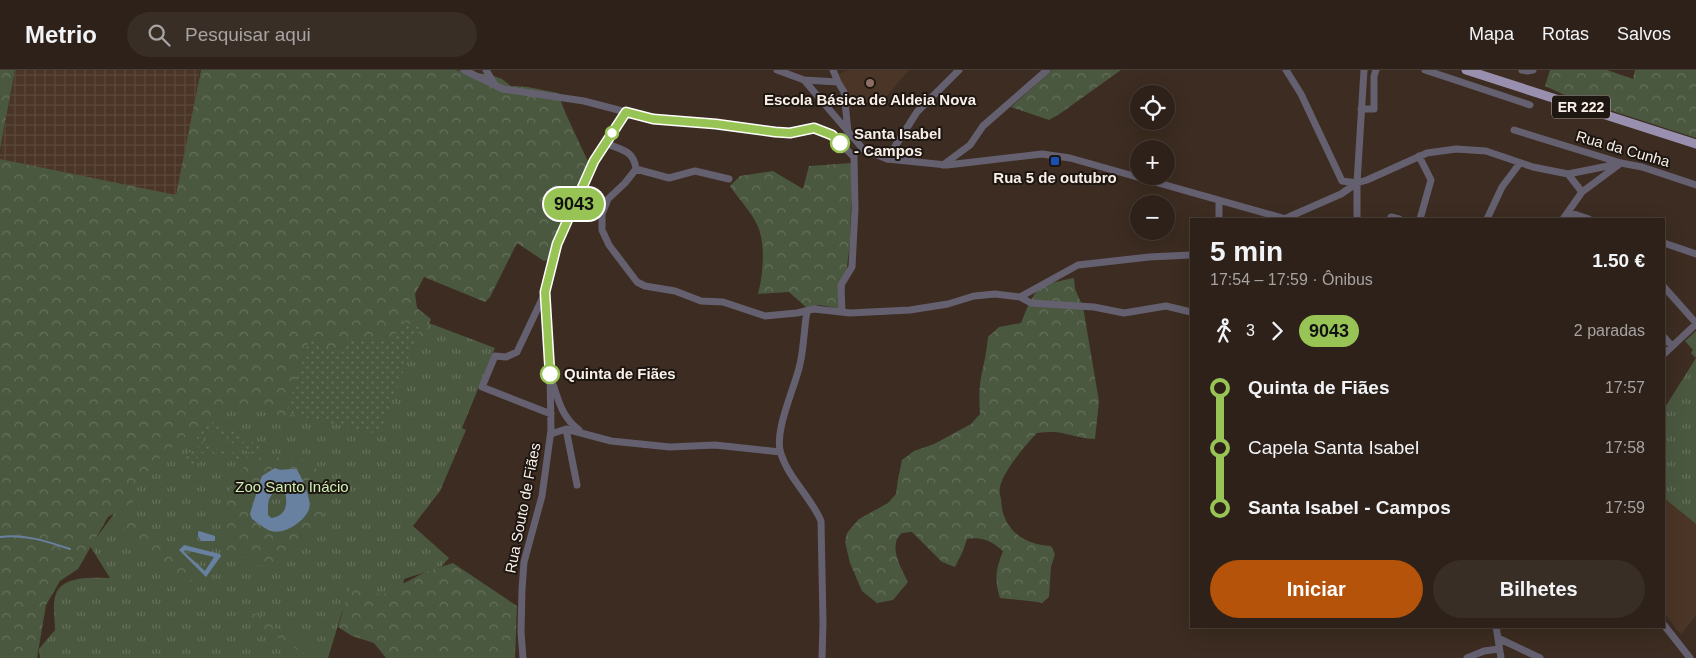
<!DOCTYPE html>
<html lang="pt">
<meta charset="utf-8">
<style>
:root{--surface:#2d2119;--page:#392e26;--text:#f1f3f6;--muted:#a7a3a2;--line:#483e38;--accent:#b45309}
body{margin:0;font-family:Arial,sans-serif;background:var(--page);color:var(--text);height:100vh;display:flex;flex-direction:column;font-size:19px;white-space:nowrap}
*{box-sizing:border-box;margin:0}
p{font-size:16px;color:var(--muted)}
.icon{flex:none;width:28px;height:28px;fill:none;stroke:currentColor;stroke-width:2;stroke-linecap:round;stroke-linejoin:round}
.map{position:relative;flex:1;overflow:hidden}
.details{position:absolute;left:1190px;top:148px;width:475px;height:410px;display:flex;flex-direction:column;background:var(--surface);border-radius:0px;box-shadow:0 5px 20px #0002,0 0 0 1px var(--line)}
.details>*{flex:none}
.badge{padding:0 10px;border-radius:16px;font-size:18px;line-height:32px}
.buttons{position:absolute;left:1130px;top:15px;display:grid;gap:10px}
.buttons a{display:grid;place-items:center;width:45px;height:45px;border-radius:50%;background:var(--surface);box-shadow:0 5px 20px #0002,0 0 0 1px var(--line);font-size:25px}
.map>.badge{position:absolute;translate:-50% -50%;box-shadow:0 0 0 2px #fff}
.legs{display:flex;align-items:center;gap:8px;height:55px;padding:0 20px;font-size:16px}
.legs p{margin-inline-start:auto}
.summary{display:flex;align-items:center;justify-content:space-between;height:85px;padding:0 20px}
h1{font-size:28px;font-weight:600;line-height:38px}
.primary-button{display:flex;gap:10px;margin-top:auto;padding:10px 20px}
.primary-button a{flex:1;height:58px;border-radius:30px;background:var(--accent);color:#fff;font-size:20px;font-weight:600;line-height:58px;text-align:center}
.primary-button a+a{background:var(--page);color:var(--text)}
ul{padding:0 20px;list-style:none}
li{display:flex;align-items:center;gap:18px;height:60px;font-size:19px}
li i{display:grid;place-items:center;width:8px;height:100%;margin:0 6px;background:currentColor}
li i::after{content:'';width:12px;height:12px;margin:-6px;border:4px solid;border-radius:50%;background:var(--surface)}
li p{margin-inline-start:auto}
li:first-child i{background:linear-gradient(#0000 50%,currentColor 0)}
li:last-child i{background:linear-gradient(currentColor 50%,#0000 0)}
header{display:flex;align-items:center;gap:30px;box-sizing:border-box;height:70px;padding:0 25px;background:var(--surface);border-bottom:1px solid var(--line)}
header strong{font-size:24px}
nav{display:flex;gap:28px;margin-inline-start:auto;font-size:18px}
.search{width:350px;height:45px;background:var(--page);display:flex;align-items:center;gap:12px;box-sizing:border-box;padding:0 18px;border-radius:28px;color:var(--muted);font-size:19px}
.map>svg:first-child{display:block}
.built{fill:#4a3526}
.industrial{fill:url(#industrial-grid)}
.grass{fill:url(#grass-tufts)}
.forest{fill:url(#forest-crowns);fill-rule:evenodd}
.garden{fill:url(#garden-dots)}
.water{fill:#6881a0;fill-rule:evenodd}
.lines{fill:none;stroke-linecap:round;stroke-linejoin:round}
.stream{stroke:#6881a0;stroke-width:2}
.minor{stroke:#656070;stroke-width:7}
.major{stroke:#9990b0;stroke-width:9}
.line-1-casing{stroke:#fff;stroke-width:11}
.line-1{stroke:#98c455;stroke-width:8}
.education-dot{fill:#8d6e63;stroke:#1d1611;stroke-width:2}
.stop-1-dot{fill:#fff;stroke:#98c455;stroke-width:2.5}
.transit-dot{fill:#1a4fb4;stroke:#1d1611;stroke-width:2}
.labels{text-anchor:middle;stroke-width:4;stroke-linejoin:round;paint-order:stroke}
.shield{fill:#1d1611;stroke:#b7aea8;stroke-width:1}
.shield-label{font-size:14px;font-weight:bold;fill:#f9efe8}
.poi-label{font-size:15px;font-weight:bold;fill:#f9efe8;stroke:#1d1611}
.stop-label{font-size:15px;font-weight:bold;fill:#f9efe8;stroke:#1d1611;text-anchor:start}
.street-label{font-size:15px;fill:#f9efe8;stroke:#1d1611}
.park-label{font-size:15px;fill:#cff0b4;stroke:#1d1611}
</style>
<header>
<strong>Metrio</strong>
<div class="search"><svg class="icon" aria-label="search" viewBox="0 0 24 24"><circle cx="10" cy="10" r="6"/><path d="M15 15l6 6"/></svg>Pesquisar aqui</div>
<nav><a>Mapa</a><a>Rotas</a><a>Salvos</a></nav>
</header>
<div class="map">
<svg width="1696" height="588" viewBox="0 0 1696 588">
<defs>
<pattern id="industrial-grid" width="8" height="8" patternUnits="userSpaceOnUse" patternTransform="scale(1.25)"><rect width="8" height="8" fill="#4a3526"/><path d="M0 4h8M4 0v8" fill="none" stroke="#5c493b"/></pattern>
<pattern id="grass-tufts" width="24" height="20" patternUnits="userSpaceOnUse" patternTransform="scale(1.25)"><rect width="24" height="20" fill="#4b5840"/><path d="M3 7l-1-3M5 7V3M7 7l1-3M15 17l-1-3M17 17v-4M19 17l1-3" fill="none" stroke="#66705c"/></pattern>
<pattern id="forest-crowns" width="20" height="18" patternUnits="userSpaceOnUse" patternTransform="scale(1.25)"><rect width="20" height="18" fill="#4b5840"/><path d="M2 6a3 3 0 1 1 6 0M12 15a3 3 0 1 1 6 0" fill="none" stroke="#66705c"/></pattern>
<pattern id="garden-dots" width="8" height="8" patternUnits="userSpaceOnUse" patternTransform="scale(1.25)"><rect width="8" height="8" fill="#4b5840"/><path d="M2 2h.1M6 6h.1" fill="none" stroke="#66705c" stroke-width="1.8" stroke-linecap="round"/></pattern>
</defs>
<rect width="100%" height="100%" fill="#3c2c21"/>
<path class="built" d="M849,0h60l-23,27 -37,11 -2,-16 -9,-18z
M1664,428l32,26v92l-15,18 -5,-5 -12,-17z"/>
<path class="industrial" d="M15,0h185l-14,83 -11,51 -175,-28v-23z"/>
<path class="grass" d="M384,236l111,42 -33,80 4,2 -26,61 -27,35 36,32 -8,9 -37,12 -1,9 -34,15 -11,-7 -16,16 -14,46h-288l-1,-9 16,-19c0,-11 -3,-27 1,-36 7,-19 38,-16 54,-16l-20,-32 106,-142z
M1696,261v193l-32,-26v-89l32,-51 -5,-5 2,-3 -8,-9z"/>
<path class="forest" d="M0,0h15l-15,80z
M201,0h253l37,5 11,4 9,7 17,1 30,6 7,19 26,56 -1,12 -4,9 -7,9 -26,61 -9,2 -27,-18 -27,54 -5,5 -61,-25 -9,17 2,14 14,11 -10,22 -24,-7 -4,8 -50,11 -8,-3 -47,67 -9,1 -41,-15 -22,14 -18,9 -34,28 -25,27 -7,10 1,12 -25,14 -30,52 -18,12 -14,24 -9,53h-37v-499l176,36z
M1052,0h69l-63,45 -9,5 -38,-13z
M1550,0h57l26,9 2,-9h61v68l-127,-41 -24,-11z
M852,93l-2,79 -8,67 -23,-4 -11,4 -19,-17 -31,2c5,-19 7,-43 2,-62 -5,-17 -21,-32 -30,-46l10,-10 33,-5 30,18 6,-23z
M1074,208l1,11 8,18 16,94 -4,38c-10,0 -19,-3 -29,-5 -10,-3 -19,-2 -29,-1 -10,10 -35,40 -37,54 -1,4 0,8 1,12 1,30 21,45 50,47l4,8 -4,13 -2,30 -7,6c-14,-3 -28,-3 -42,-5 -6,-19 -4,-29 3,-47 -11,-10 -21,-15 -36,-12l-4,12 -8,16 -13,-5 -30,-30 -10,1c-2,2 -6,6 -6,10 -3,12 7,29 12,39l-15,18 -16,3 -15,-12 -12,-28 -5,-21 2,-9 12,-14 29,-16 8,-9 2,-15 4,-19 12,-9 20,-7 37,-20 9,-10c-1,-13 -1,-25 1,-37 3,-14 6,-27 7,-40l11,-10 22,-4c4,-10 9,-24 16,-32 8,-8 27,-11 37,-13z
M272,386l11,2 2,3 8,1 2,-4 16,3c16,22 22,45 5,69l-4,-2 -44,40 -15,-4v-4l-15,-5 -2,3 -11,-8c-5,-24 2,-74 25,-88 7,-4 14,-5 22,-6zM275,398l4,2 11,-2v60l-40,-14 9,-33 3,-5z
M130,443l67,62 -11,11 -66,-61z
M453,493l64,43 -2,52h-129l-12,-15 -22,-7 -14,-9 13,-43 31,11 43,-23z
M227,527l9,5v3l39,18v5l24,8 -1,6 27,14 -1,2h-13l-69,-43 1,-2 -18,-11 -1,-2z"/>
<path class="garden" d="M401,250l19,8 -41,106 -93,-21 23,-73 33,13 5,-15 46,4z
M215,352l25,13 1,3 -3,8 -11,-6 1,-3 -20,-7 -6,13 20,8 1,-2 4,1 3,-1v2l-3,6 -33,-11c5,-12 7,-21 21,-24z
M244,368l17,9 2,4 -9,4 -13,-7z
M193,379l16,5v1l-3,2 -3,-4 -6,4 3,5 -7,4 -10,-8z
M234,379l14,8 -6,4 -11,-4z"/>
<path class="water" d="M275,398c7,4 14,0 21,1 6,7 16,31 13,40 -4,12 -24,26 -38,22 -6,-2 -13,-8 -19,-12l-2,-5 10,-33 2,-5zM277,420h4l4,2c3,13 1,24 -14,26l-3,-3c0,-12 -1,-18 9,-25z
M199,461l16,5v5h-14l-3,-5v-4z
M184,475l36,9 1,2 -15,21 -27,-27zM185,480l29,7 -9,14 -21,-19z"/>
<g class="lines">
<path class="stream" d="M0,467c25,-3 46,4 70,12"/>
<path class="minor" d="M464,0l39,19 81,12 69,18 63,5 59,8 16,1 23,-5 18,7 22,22
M486,0l9,15
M777,0l27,10 59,69 24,10 60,6 95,-11 28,4 216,61
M833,0l5,12 6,10 4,40
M1286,0l15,24 41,87 15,2 10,-3 60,-27 29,-4 30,2 47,16 35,7 14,18
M1425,0l105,35
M1522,0l5,1 6,-1
M804,10l34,2
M1361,39h13v-33l2,-6
M1514,60l107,33 21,4 54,18
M605,73c16,7 29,7 31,26l-11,14 -17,16 -6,15v16l7,15 28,37 8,4 30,5 26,10 22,1 42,14 32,-3 17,-4 36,4 60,-3 38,-6 26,-8 21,-2 25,3 11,6 63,4 30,6 42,-7 25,6
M1419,86l12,24 -11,39
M887,89l30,-47 42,-42
M943,95l27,-20 13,-19 64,-56
M636,99l33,9 26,-7 34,8
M1568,104l50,-10
M1568,142l21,7
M569,145l21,2 12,-3
M1219,149v-18
M1284,149l57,-25 16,-11
M1357,149v-36l7,-113
M1390,149l1,-2 8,2
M1487,149l15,-32 18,-24
M1563,149l19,-27 39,-29
M1664,173l32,11
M1664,217l32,36
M544,225l-27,57 -11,5 -11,-1 -13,31 69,27
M1020,227l58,-32 71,-8 42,-2
M807,241c-3,17 -3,36 -7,53 -5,24 -27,68 -19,90 8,25 30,43 40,67l2,102 -1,35
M842,242l-1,-27 11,-18 3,-58 -1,-52
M1664,267l8,9
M1664,284l32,-30
M553,314c6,19 10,34 26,46
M566,359l11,56
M551,364l15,-5 45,12 59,6 45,-2 65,7
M1664,555l26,33
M1496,556l5,32
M1498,568l42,20
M523,588l-2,-26 1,-43 2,-27 18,-66 9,-66 -1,-56 -5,-82 12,-48 18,-42 19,-41 32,-50
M1467,588l17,-7 15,-2"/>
<path class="major" d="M1466,0l230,74"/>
</g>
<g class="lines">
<defs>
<path id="line-1" d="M550,304l-5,-82 12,-48 37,-83 32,-49 27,7 63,5 59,8 15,1 24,-5 18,7 8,8"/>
</defs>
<use href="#line-1" class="line-1-casing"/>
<use href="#line-1" class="line-1"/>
</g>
<circle class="education-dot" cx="870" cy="13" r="5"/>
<g class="stop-1-dot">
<circle cx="612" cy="63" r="6"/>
<circle cx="840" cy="73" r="9"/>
<circle cx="550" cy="304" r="9"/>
</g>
<rect class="transit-dot" x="1050" y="86" width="10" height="10" rx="2.5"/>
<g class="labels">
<rect class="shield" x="1552" y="25.5" width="58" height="23" rx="4"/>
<g class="shield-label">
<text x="1581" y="42">ER 222</text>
</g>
<g class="poi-label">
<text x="870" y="35">Escola Básica de Aldeia Nova</text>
<text x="1055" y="113">Rua 5 de outubro</text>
</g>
<g class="stop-label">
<text x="854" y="69">Santa Isabel<tspan x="854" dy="17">- Campos</tspan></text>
<text x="564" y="309">Quinta de Fiães</text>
</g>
<g class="street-label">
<text transform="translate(1623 79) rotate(16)" y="5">Rua da Cunha</text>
<text transform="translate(523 438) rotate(-79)" y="5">Rua Souto de Fiães</text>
</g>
<g class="park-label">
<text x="292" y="422">Zoo Santo Inácio</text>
</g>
</g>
</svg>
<div class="buttons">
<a><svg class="icon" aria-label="locate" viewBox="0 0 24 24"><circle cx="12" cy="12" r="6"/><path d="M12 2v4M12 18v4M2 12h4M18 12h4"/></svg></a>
<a>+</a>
<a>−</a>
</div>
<b class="badge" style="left:574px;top:134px;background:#98c455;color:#111">9043</b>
<section class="details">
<div class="summary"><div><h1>5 min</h1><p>17:54 – 17:59 · Ônibus</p></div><b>1.50 €</b></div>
<div class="legs"><svg class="icon" aria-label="walk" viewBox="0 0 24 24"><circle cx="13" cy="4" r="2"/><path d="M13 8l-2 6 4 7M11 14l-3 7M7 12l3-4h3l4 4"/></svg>3<svg class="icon" aria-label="forward" viewBox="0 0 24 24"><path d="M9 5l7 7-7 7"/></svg><b class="badge" style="background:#98c455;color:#111">9043</b><p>2 paradas</p></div>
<ul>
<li><i style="color:#98c455"></i><b>Quinta de Fiães</b><p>17:57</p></li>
<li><i style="color:#98c455"></i><span>Capela Santa Isabel</span><p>17:58</p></li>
<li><i style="color:#98c455"></i><b>Santa Isabel - Campos</b><p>17:59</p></li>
</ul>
<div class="primary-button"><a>Iniciar</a><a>Bilhetes</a></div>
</section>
</div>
